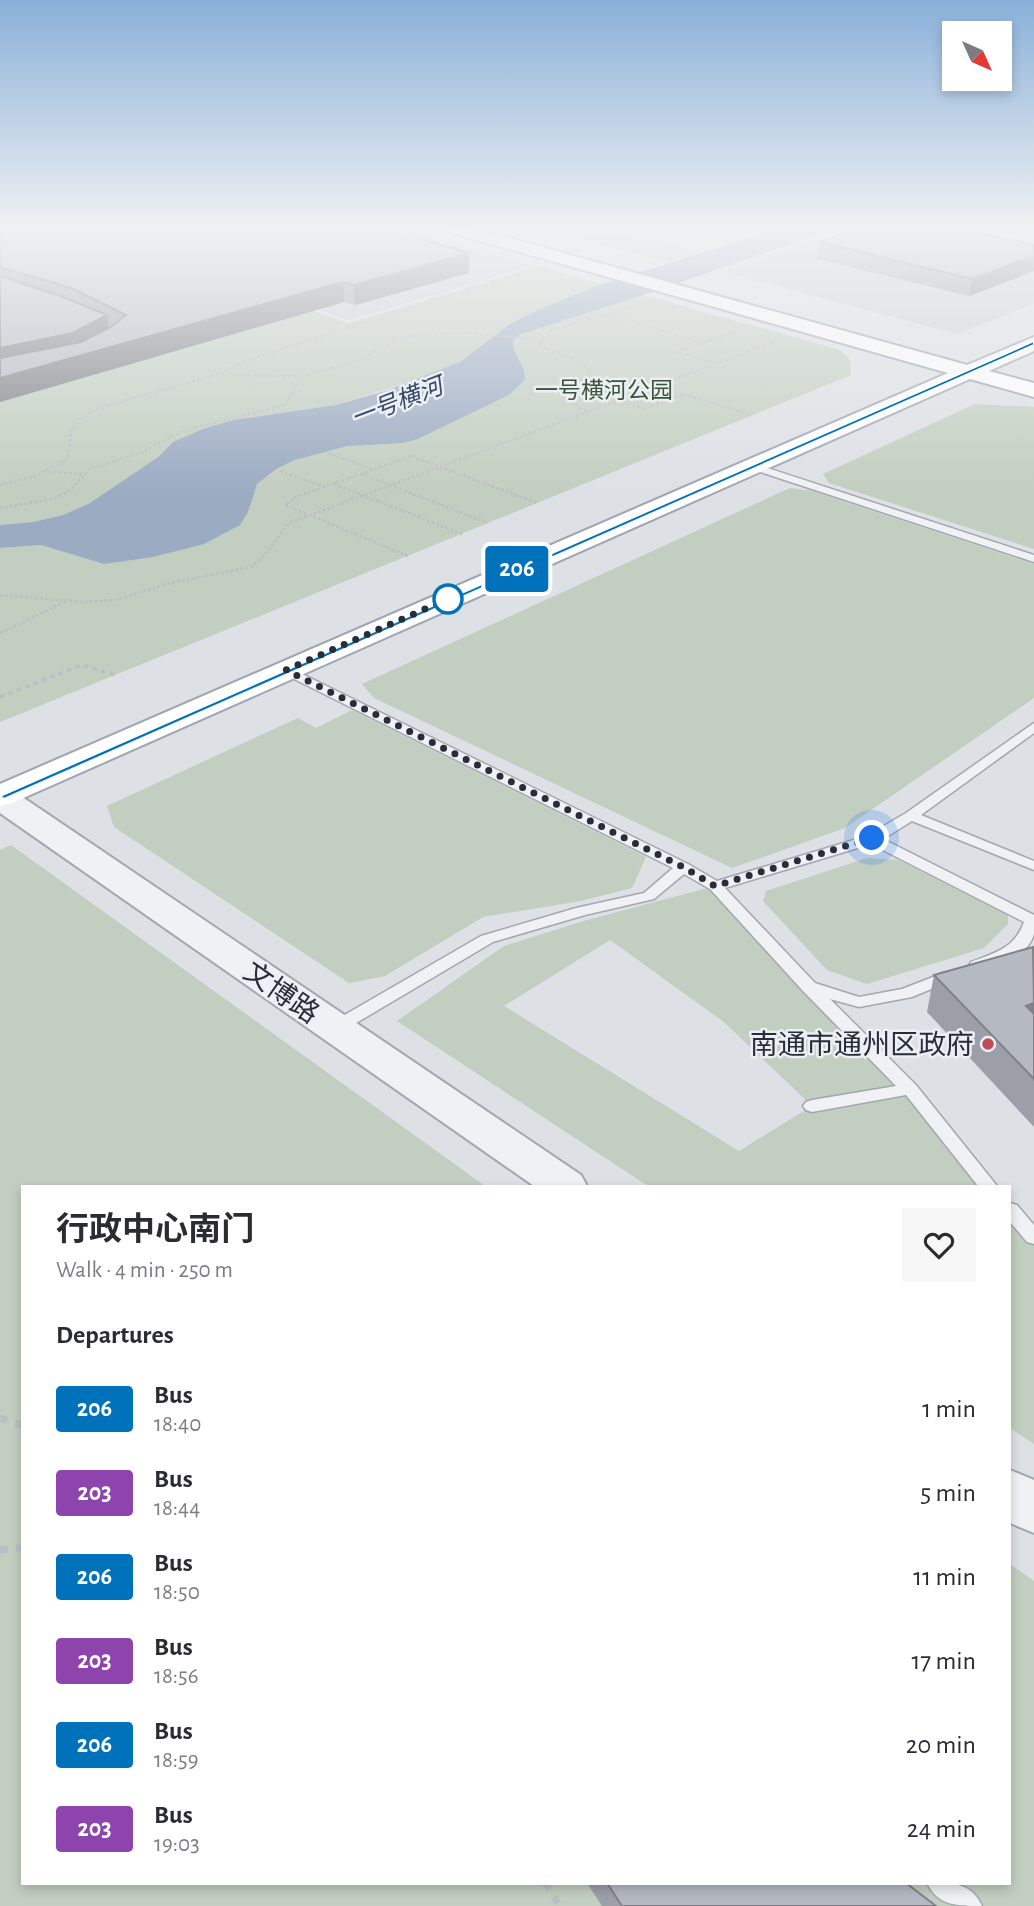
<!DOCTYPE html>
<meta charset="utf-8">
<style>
:root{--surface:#fff;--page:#f7f7f7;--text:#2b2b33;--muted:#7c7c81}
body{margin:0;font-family:"Alegreya Sans","Noto Sans SC",sans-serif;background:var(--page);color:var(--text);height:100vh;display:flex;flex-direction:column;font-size:26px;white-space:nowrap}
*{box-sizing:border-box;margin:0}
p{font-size:23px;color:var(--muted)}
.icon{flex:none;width:38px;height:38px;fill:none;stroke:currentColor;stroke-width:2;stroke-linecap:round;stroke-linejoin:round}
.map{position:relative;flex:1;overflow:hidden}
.drawer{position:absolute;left:21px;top:1185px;width:990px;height:700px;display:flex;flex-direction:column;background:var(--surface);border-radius:0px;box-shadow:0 4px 10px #0003}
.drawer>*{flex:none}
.badge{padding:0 14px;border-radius:5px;font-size:24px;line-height:46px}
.needle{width:46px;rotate:135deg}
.fabs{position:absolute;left:942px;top:21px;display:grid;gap:14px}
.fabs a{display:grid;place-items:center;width:70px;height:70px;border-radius:0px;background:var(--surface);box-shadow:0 4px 10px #0003;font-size:35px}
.you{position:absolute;width:35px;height:35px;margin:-18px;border:5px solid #fff;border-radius:50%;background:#1a73e8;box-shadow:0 0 0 10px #1a73e833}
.map>.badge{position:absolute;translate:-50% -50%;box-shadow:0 0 0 4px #fff}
h2{padding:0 35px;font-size:26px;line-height:63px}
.round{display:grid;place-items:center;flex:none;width:74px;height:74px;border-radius:0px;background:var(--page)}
.summary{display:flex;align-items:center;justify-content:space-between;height:119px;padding:0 35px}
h1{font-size:33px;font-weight:700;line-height:52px}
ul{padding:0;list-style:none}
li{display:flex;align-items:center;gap:21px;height:84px;padding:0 35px}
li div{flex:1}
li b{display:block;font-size:26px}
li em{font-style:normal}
li .badge{min-width:77px;font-weight:700;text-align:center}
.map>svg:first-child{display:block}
.built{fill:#cbcfd6}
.green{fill:#c2cebf;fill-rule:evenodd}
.water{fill:#9babc2}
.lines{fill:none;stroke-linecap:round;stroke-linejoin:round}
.service-casing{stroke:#a3a7ae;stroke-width:3}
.tertiary-casing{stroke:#a3a7ae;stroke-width:4}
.primary-casing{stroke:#9ea4b0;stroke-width:4}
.path-far2{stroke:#bbbec4;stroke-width:2.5;stroke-dasharray:2.5 2.5;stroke-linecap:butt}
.path-far1{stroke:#bbbec4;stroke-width:3.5;stroke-dasharray:4.5 4.5;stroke-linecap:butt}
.path{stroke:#bbbec4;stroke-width:7;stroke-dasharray:8 8;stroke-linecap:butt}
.service{fill:#eff1f4;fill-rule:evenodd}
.tertiary{fill:#eff1f4;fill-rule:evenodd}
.primary{fill:#fff;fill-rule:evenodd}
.wall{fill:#9c9fa7}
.shaded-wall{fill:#7f8288}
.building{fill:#b5b9c2;stroke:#7f8288;stroke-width:2}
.line{fill:#0072bc;stroke:#fff;stroke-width:2}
.walk{stroke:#282d3a;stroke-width:7;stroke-dasharray:0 12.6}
.stop-dot{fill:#fff;stroke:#0072bc;stroke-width:3.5}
.poi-dot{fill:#c04d56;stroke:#eceff3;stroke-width:2.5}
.labels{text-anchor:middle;stroke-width:5;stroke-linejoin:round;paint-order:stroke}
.far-park-label{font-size:23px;fill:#3a5537;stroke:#eceff3}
.far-water-label{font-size:24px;font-style:italic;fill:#374a6a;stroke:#eceff3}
.street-label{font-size:28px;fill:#282d3a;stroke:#eceff3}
.poi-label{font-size:28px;fill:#282d3a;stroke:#eceff3;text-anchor:end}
</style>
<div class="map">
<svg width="1034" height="1906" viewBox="0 0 1034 1906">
<rect width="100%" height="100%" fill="#dde0e5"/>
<path class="built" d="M68,227h328l137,39 -184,54z
M861,227h40l133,30v47l-77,30 -234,-62z"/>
<path class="green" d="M0,227h61l288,96 190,-57 63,18 -92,40 -50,38 -17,9 -107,34 -103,15 -60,22 -15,15 -68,46 -27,12 -30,7 -33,3z
M606,229l93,24 -30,9 -86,-22 -2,-4z
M644,295l196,55 10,10 1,15 -851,347v-174l41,-3 63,19 144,-52c3,-8 4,-18 8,-26 12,-22 69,-37 92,-40 24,-3 47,-2 70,-7l91,-44 16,-15c0,-18 -12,-23 -12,-39l8,-7z
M975,404l59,3v142l-205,-66 -6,-9z
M790,488l22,3 222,73v134l-189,130 -113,40 -358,-170 -12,-14z
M352,710l294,147 -14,31 -51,13 -98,16 -98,59 -36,7 -235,-156 -7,-21 191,-88 18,10z
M11,845l474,341h-462v697h987v-319l24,17v325h-1034v-1056z
M867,858l31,2 110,55v9l-24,24 -117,36 -40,-14 -64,-69 3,-10z
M715,886l195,203 78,97h-340l-251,-165 107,-75 83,-26zM610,940l114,82 88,84 -73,45 -235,-145z
M1010,1210l24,27v207l-24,-16z"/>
<path class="water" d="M785,227h54l-195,68 -123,39 -8,7c0,16 12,21 12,39l-16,15 -91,44 -16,4 -55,3 -52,14 -19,9 -19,15 -9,28 -8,13 -36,19 -51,13 -49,7 -63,-19 -41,3v-23l33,-3 30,-7 27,-12 68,-46 15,-15 30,-13 30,-9 103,-15 52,-15 72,-28 50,-38 35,-17 57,-23z"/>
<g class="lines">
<defs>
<path id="service" d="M752,463l282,92v7l-286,-94 -1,-2z
M286,666l402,198 29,17 150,-45 39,-23 128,-90v10l-113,82 113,46v9l-122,-49 -29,18 151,76c0,6 0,12 0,18 -4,23 -38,32 -57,37l-8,-5 2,-3c24,-9 44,-14 53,-40l-153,-78 -146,44 90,95 44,14 43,-8 44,-17h12l2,3 -2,3 -46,19 -53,10 -29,-8 86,86 81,101h-19l-72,-91 -94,17 -6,-2 -3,-4 3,-4 6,-2 84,-14 -93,-95 -93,-102 -26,-15 -30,25 -69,16 -92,27 -152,90h-12l-2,-4 2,-4 152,-88 95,-28 68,-15 29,-25 -391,-195 -2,-3z
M1010,1203l7,2 17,20v19l-7,-2 -17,-20z
M927,1883c23,0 44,-2 55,23 -25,0 -44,0 -55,-23z"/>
<path id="tertiary" d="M0,787l12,3 569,385 6,11h-53l-534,-373z
M1010,1470l24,10v53l-24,-10z"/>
<path id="primary" d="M442,227h28l497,138 67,-28v14l-45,20 45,12v14l-64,-18 -958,424 -12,3v-22l948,-411 -503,-142z"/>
</defs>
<use href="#service" class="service-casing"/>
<use href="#tertiary" class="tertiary-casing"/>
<use href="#primary" class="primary-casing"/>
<path class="path-far2" d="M641,303l-33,11 94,29
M716,363l-39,-11 62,-21
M223,374l77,3 59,-17 38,-20 21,-5 51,-2 73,7
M617,401l159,-60
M586,411l-18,-10 6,-16 15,-10v-5l-11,-10 -39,-14 12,-16 57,-16
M328,453l44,16
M280,471l44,16
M49,472l36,2
M362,474l126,49
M334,484l128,50
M0,485l36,-9 32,-18 3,-28 11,-13 26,-12 112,-31 27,-14 281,-89
M0,508l53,-9 16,-8 21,-22 51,-16 42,-22 100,-26 9,-9 8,-19
M408,556l-123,-51 11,-8 115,-41 126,47
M0,595l83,7 32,-2 56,-17 80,-16 12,-10 26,-34 328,-122 27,8 39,-15 69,21
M0,633l65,-31"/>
<path class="path-far1" d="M0,697l82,-32 33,10"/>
<path class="path" d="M0,1418l23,8
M0,1550l23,-3
M545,1883l15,23"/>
<use href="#service" class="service"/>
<use href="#tertiary" class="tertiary"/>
<use href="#primary" class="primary"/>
</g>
<path class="wall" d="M0,227l469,26v20l-114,32 -11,-3 -344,100z
M819,242l215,3v26l-65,25 -152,-37z
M1034,947v180l-107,-115 7,-37z
M587,1883h319l30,23h-334z"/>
<path class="shaded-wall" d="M469,253v20l-114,32 -1,-20z
M1034,256v15l-65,25 3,-17z
M343,282l1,20 -344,100v-24z
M107,315l3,21 -110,34v-22z
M1034,1003v34l-8,-31z"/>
<path class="building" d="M0,227h378l91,26 -115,32 -11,-3 -343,96v-20l81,-16 30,-15 15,-12 -55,-27 -71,-21z
M865,227h89l80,18v11l-62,23 -153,-37z
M0,276l63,21 44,18 -34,18 -73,15z
M1033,947l1,56 -8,3 8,8v65l-100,-104z
M607,1883h299l30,23h-314z"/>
<linearGradient id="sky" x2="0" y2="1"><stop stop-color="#89b0d9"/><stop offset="0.46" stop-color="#f0f1f3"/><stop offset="1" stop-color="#f0f1f3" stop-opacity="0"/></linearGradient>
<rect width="1034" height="494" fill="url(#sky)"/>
<path class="line" d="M1034,341v4l-1030,454 -4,-3z"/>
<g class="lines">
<path class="walk" d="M448,599l-162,71 397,197 32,19 157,-48"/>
</g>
<circle class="stop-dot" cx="448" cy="599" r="14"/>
<circle class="poi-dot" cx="988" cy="1044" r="7"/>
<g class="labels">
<g class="far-park-label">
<text x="604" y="398">一号横河公园</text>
</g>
<g class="far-water-label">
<text transform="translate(397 402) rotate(-21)" y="8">一号横河</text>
</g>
<g class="street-label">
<text transform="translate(282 992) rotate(35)" y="10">文博路</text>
</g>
<g class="poi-label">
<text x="974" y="1054">南通市通州区政府</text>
</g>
</g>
</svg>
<div class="fabs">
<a><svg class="needle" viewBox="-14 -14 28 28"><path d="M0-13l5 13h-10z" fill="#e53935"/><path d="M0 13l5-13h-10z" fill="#7c7c81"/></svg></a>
</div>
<div class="you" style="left:872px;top:838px"></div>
<b class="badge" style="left:517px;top:569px;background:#0072bc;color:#fff">206</b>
<section class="drawer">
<div class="summary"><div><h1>行政中心南门</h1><p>Walk · 4 min · 250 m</p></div><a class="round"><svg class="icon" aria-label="heart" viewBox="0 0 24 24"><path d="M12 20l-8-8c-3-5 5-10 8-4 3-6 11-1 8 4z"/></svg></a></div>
<h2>Departures</h2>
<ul>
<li><span class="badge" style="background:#0072bc;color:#fff">206</span><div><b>Bus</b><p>18:40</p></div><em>1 min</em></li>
<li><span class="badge" style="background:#8e44ad;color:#fff">203</span><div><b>Bus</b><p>18:44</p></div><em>5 min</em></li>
<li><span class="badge" style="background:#0072bc;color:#fff">206</span><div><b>Bus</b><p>18:50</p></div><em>11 min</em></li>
<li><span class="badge" style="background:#8e44ad;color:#fff">203</span><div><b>Bus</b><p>18:56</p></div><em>17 min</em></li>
<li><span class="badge" style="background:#0072bc;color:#fff">206</span><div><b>Bus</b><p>18:59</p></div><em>20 min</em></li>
<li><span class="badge" style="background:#8e44ad;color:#fff">203</span><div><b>Bus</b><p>19:03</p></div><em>24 min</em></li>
</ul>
</section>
</div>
